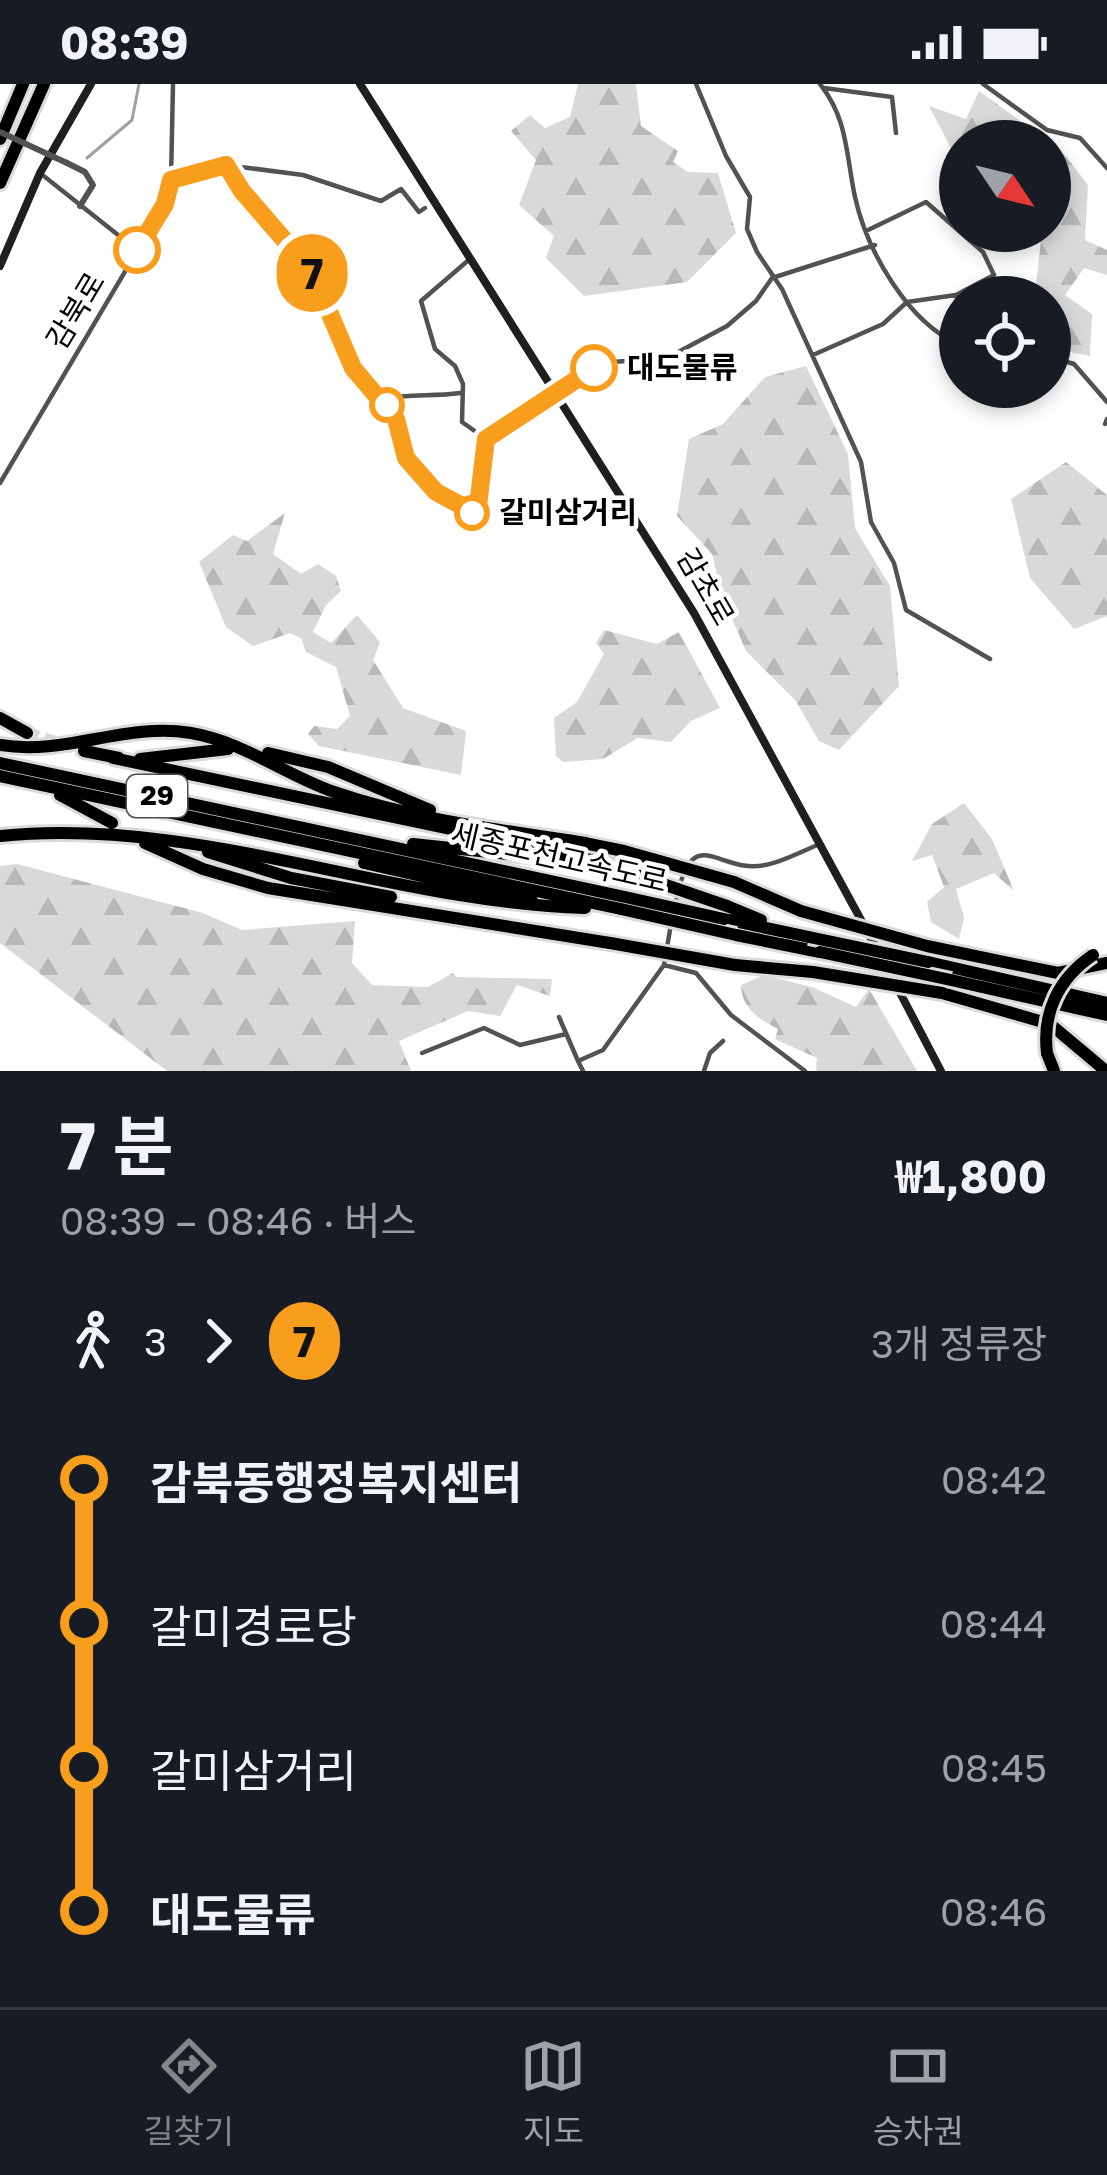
<!DOCTYPE html>
<html lang="ko">
<meta charset="utf-8">
<style>
:root{--surface:#171b24;--page:#20242c;--text:#f1f3f6;--muted:#9ea1a6;--line:#363941;--accent:#858687}
body{margin:0;font-family:"Golos Text","Noto Sans KR",sans-serif;background:var(--page);color:var(--text);height:100vh;display:flex;flex-direction:column;font-size:45px;white-space:nowrap}
*{box-sizing:border-box;margin:0}
p{font-size:39px;color:var(--muted)}
.icon{flex:none;width:66px;height:66px;fill:none;stroke:currentColor;stroke-width:2;stroke-linecap:round;stroke-linejoin:round}
.map{position:relative;height:987px;overflow:hidden}
.panel{display:flex;flex-direction:column;background:var(--surface);flex:1}
.panel>*{flex:none}
.badge{padding:0 24px;border-radius:39px;font-size:42px;line-height:78px}
.needle{width:78px;rotate:125deg}
.fabs{position:absolute;left:939px;top:36px;display:grid;gap:24px}
.fabs a{display:grid;place-items:center;width:132px;height:132px;border-radius:50%;background:var(--surface);box-shadow:0 6px 18px #0003;font-size:60px}
.map>.badge{position:absolute;translate:-50% -50%;box-shadow:0 0 0 6px #fff}
.legs{display:flex;align-items:center;gap:18px;height:132px;padding:0 60px;font-size:39px}
.legs p{margin-inline-start:auto}
.head{display:flex;align-items:center;justify-content:space-between;height:204px;padding:0 60px}
h1{font-size:66px;font-weight:700;line-height:90px}
ul{padding:0 60px;list-style:none}
li{display:flex;align-items:center;gap:42px;height:144px;font-size:45px}
li i{display:grid;place-items:center;width:18px;height:100%;margin:0 15px;background:currentColor}
li i::after{content:'';width:30px;height:30px;margin:-15px;border:9px solid;border-radius:50%;background:var(--surface)}
li p{margin-inline-start:auto}
li:first-child i{background:linear-gradient(#0000 50%,currentColor 0)}
li:last-child i{background:linear-gradient(currentColor 50%,#0000 0)}
.status{display:flex;justify-content:space-between;align-items:center;height:84px;padding:0 60px;background:var(--surface);direction:ltr}
.status svg{height:33px;fill:currentColor}
.menu{display:flex;justify-content:space-around;align-items:center;height:168px;border-top:3px solid var(--line);background:var(--surface);font-size:33px;color:var(--muted)}
.menu a{display:grid;justify-items:center;gap:6px}
.menu .active{color:var(--accent)}
.map>svg:first-child{display:block}
.forest{fill:url(#forest-firs)}
.lines{fill:none;stroke-linecap:round;stroke-linejoin:round}
.stream{stroke:#a0a0a0;stroke-width:3}
.motorway-tunnel{stroke:#d9d9d9;stroke-width:12;stroke-dasharray:12 6;stroke-linecap:butt}
.motorway-casing{stroke:#dbdbdb;stroke-width:18}
.minor{stroke:#525252;stroke-width:4.5}
.tertiary{stroke:#525252;stroke-width:6}
.secondary{stroke:#1f1f1f;stroke-width:8}
.motorway{stroke:#000;stroke-width:12}
.motorway-bridge-casing{stroke:#dbdbdb;stroke-width:18;stroke-linecap:butt}
.tertiary-bridge{stroke:#525252;stroke-width:6}
.motorway-bridge{stroke:#000;stroke-width:12}
.line-1-casing{stroke:#fff;stroke-width:27}
.line-1{stroke:#f99d1c;stroke-width:18}
.stop-1-dot{fill:#fff;stroke:#f99d1c;stroke-width:6}
.labels{text-anchor:middle;stroke-width:9;stroke-linejoin:round;paint-order:stroke}
.shield{fill:#fff;stroke:#4c4c4c;stroke-width:3}
.shield-label{font-size:27px;font-weight:bold;fill:#000}
.street-label{font-size:30px;fill:#000;stroke:#fff}
.stop-label{font-size:30px;font-weight:bold;fill:#000;stroke:#fff;text-anchor:start}
</style>
<div class="status"><b>08:39</b><svg viewBox="0 0 49 12"><path d="M0 12V9h3v3zM5 12V6h3v6zM10 12V3h3v9zM15 12V0h3v12zM26 1h20v11H26zM47 4h2v5h-2z"/></svg></div>
<div class="map">
<svg width="1107" height="987" viewBox="0 0 1107 987">
<defs>
<pattern id="forest-firs" width="22" height="20" patternUnits="userSpaceOnUse" patternTransform="scale(3)"><rect width="22" height="20" fill="#d9d9d9"/><path d="M5 1l3.5 6h-7zM16 11l3.5 6h-7z" fill="#b8b8b8"/></pattern>
</defs>
<rect width="100%" height="100%" fill="#fff"/>
<path class="forest" d="M578,0h58l5,42 37,25 -5,11 15,10 30,1 18,60 -49,49 -103,14 -38,-38 8,-22 -35,-31 17,-45 -25,-29 19,-16 15,13 25,-11z
M979,7l54,39 -3,11h-70v25l-31,-60 37,13z
M1050,67l14,3 24,31 -3,55 22,10v25l-23,-7 -19,27 27,19 -2,42 -40,-8v-23h11l1,-12 -26,-28 6,-54h8z
M806,282l42,88 7,74 35,58 9,100 -60,64 -20,-9 -24,-41 -49,-49 -25,-58 -9,-39 -35,-38 12,-77 34,-15 42,-47z
M1066,378l41,33v121l-33,13 -44,-51 -19,-79z
M285,429l-12,41 28,20 17,-10 18,12 5,15 -15,14 -13,27 18,11 26,-28 23,27 -7,18 30,48 63,23 -5,44 -142,-29 -11,-12 6,-8 23,3 13,-13 -14,-49 -30,-15 -5,-14 -11,-5 -37,13 -27,-19 -27,-65 34,-27 14,6z
M604,546l53,14 22,-12 41,76 -29,13 -20,21 -33,-4 -35,21 -40,3 -7,-6 -2,-38 23,-16 27,-48 -8,-11z
M964,719l28,36 22,52 -20,-18 -38,16 8,29 -5,21 -28,-17 -4,-20 17,-15 -12,-32 -20,6 20,-37z
M17,780l186,49 39,17 113,-9 -3,42 20,22 56,2 25,-14 3,4 96,2 -2,17 -33,-11 -17,31 -32,-5 -69,30 12,30h-244l-167,-128v-77z
M764,891l48,12 44,20 13,-18 48,82h-101l1,-13 -42,-19 3,-10c-18,-9 -37,-21 -37,-44z"/>
<g class="lines">
<path class="stream" d="M87,74l45,-38 7,-36"/>
<path class="motorway-tunnel" d="M27,649l57,18"/>
<defs>
<path id="motorway" d="M0,55l23,-55
M0,99l44,-99
M0,634l27,15
M0,661c66,11 125,-23 191,-12 53,9 94,42 143,59 82,28 168,38 252,51
M84,667l35,7
M268,669l60,14 102,43
M113,674l342,72
M140,675l88,-10
M0,679l625,134
M0,692l621,133
M60,711l52,28
M0,752c199,-20 387,66 585,72
M529,757l90,28
M579,758l45,9
M145,759l58,26 65,19 342,55
M413,760l170,18
M208,768l83,26 100,19
M364,779l168,38
M734,798l67,29
M727,822l34,14
M724,835l85,18
M736,851l84,17
M927,862l131,27 49,-10
M928,878l179,41
M735,881l78,7
M951,896l156,35
M942,909l108,31 56,47
M1047,969l7,18"/>
</defs>
<use href="#motorway" class="motorway-casing"/>
<path class="minor" d="M696,0l30,72 24,41 -3,32 10,23 25,37 79,173 10,60 23,41 12,47 84,49
M820,0c28,35 26,71 35,113 12,54 53,126 105,148
M983,0l64,46 33,8 27,30
M824,4l68,9 4,36
M226,81l77,10 78,26 20,-12 18,23 6,-4
M40,89l97,77
M171,96l55,-15 15,26 71,81 41,97 43,50 10,39 31,34 40,21 9,-74 98,-68 28,-9 55,-4 60,-32 29,-25 16,-23 103,-33
M471,174l-50,43 14,48 20,17 8,18 -1,38 24,17
M956,211l4,18
M813,271l70,-31 24,-22 49,-7 38,-20 -11,-23 -57,-50 -60,29
M1050,273l24,7 33,38
M383,315c27,-6 49,-2 77,-6
M1105,340l2,-5
M0,399l165,-279 6,-24 2,-96
M675,823c16,-91 42,-32 90,-42 18,-3 37,-14 55,-21
M671,840l-7,41 32,8 35,42 74,56
M559,933l19,44
M422,969l62,-25 36,17 46,-11
M583,987l-5,-10 25,-11 61,-85
M704,987l6,-18 13,-12"/>
<path class="tertiary" d="M67,79l18,9 8,13 -13,21"/>
<path class="secondary" d="M360,0l334,529 185,340
M0,182l40,-93 51,-89
M886,882l55,105"/>
<use href="#motorway" class="motorway"/>
<defs>
<path id="motorway-bridge" d="M624,767l110,31
M619,785l108,37
M625,813l99,22
M621,825l115,26
M801,827l126,35
M809,853l119,25
M610,859l125,22
M820,868l131,28
M813,888l129,21
M1047,969c-5,-41 12,-75 46,-98"/>
</defs>
<use href="#motorway-bridge" class="motorway-bridge-casing"/>
<path class="tertiary-bridge" d="M0,48l67,31"/>
<use href="#motorway-bridge" class="motorway-bridge"/>
</g>
<g class="lines">
<defs>
<path id="line-1" d="M137,166l28,-46 6,-24 55,-15 16,26 70,81 41,96 43,51 10,39 30,34 41,22 9,-75 108,-71"/>
</defs>
<use href="#line-1" class="line-1-casing"/>
<use href="#line-1" class="line-1"/>
</g>
<g class="stop-1-dot">
<circle cx="137" cy="166" r="21"/>
<circle cx="594" cy="284" r="21"/>
<circle cx="387" cy="321" r="15"/>
<circle cx="472" cy="429" r="15"/>
</g>
<g class="labels">
<rect class="shield" x="127" y="691" width="60" height="42" rx="9"/>
<g class="shield-label">
<text x="157" y="721">29</text>
</g>
<g class="street-label">
<text transform="translate(76 227) rotate(-59)" y="10">감북로</text>
<text transform="translate(705 503) rotate(60)" y="10">감초로</text>
<text transform="translate(559 774) rotate(13)" y="10">세종포천고속도로</text>
</g>
<g class="stop-label">
<text x="627" y="294">대도물류</text>
<text x="499" y="439">갈미삼거리</text>
</g>
</g>
</svg>
<div class="fabs">
<a><svg class="needle" viewBox="-14 -14 28 28"><path d="M0-13l5 13h-10z" fill="#e53935"/><path d="M0 13l5-13h-10z" fill="#9ea1a6"/></svg></a>
<a><svg class="icon" aria-label="locate" viewBox="0 0 24 24"><circle cx="12" cy="12" r="6"/><path d="M12 2v4M12 18v4M2 12h4M18 12h4"/></svg></a>
</div>
<b class="badge" style="left:312px;top:189px;background:#f99d1c;color:#111">7</b>
</div>
<section class="panel">
<div class="head"><div><h1>7 분</h1><p>08:39 – 08:46 · 버스</p></div><b>₩1,800</b></div>
<div class="legs"><svg class="icon" aria-label="walk" viewBox="0 0 24 24"><circle cx="13" cy="4" r="2"/><path d="M13 8l-2 6 4 7M11 14l-3 7M7 12l3-4h3l4 4"/></svg>3<svg class="icon" aria-label="forward" viewBox="0 0 24 24"><path d="M9 5l7 7-7 7"/></svg><b class="badge" style="background:#f99d1c;color:#111">7</b><p>3개 정류장</p></div>
<ul>
<li><i style="color:#f99d1c"></i><b>감북동행정복지센터</b><p>08:42</p></li>
<li><i style="color:#f99d1c"></i><span>갈미경로당</span><p>08:44</p></li>
<li><i style="color:#f99d1c"></i><span>갈미삼거리</span><p>08:45</p></li>
<li><i style="color:#f99d1c"></i><b>대도물류</b><p>08:46</p></li>
</ul>
</section>
<nav class="menu">
<a class="active"><svg class="icon" aria-label="directions" viewBox="0 0 24 24"><path d="M12 3l9 9-9 9-9-9zM9 14v-3h6M13 9l2 2-2 2"/></svg>길찾기</a>
<a><svg class="icon" aria-label="map" viewBox="0 0 24 24"><path d="M3 6l6-2 6 2 6-2v14l-6 2-6-2-6 2zM9 4v14M15 6v14"/></svg>지도</a>
<a><svg class="icon" aria-label="tickets" viewBox="0 0 24 24"><path d="M3 7h18v10H3zM15 7v10"/></svg>승차권</a>
</nav>
